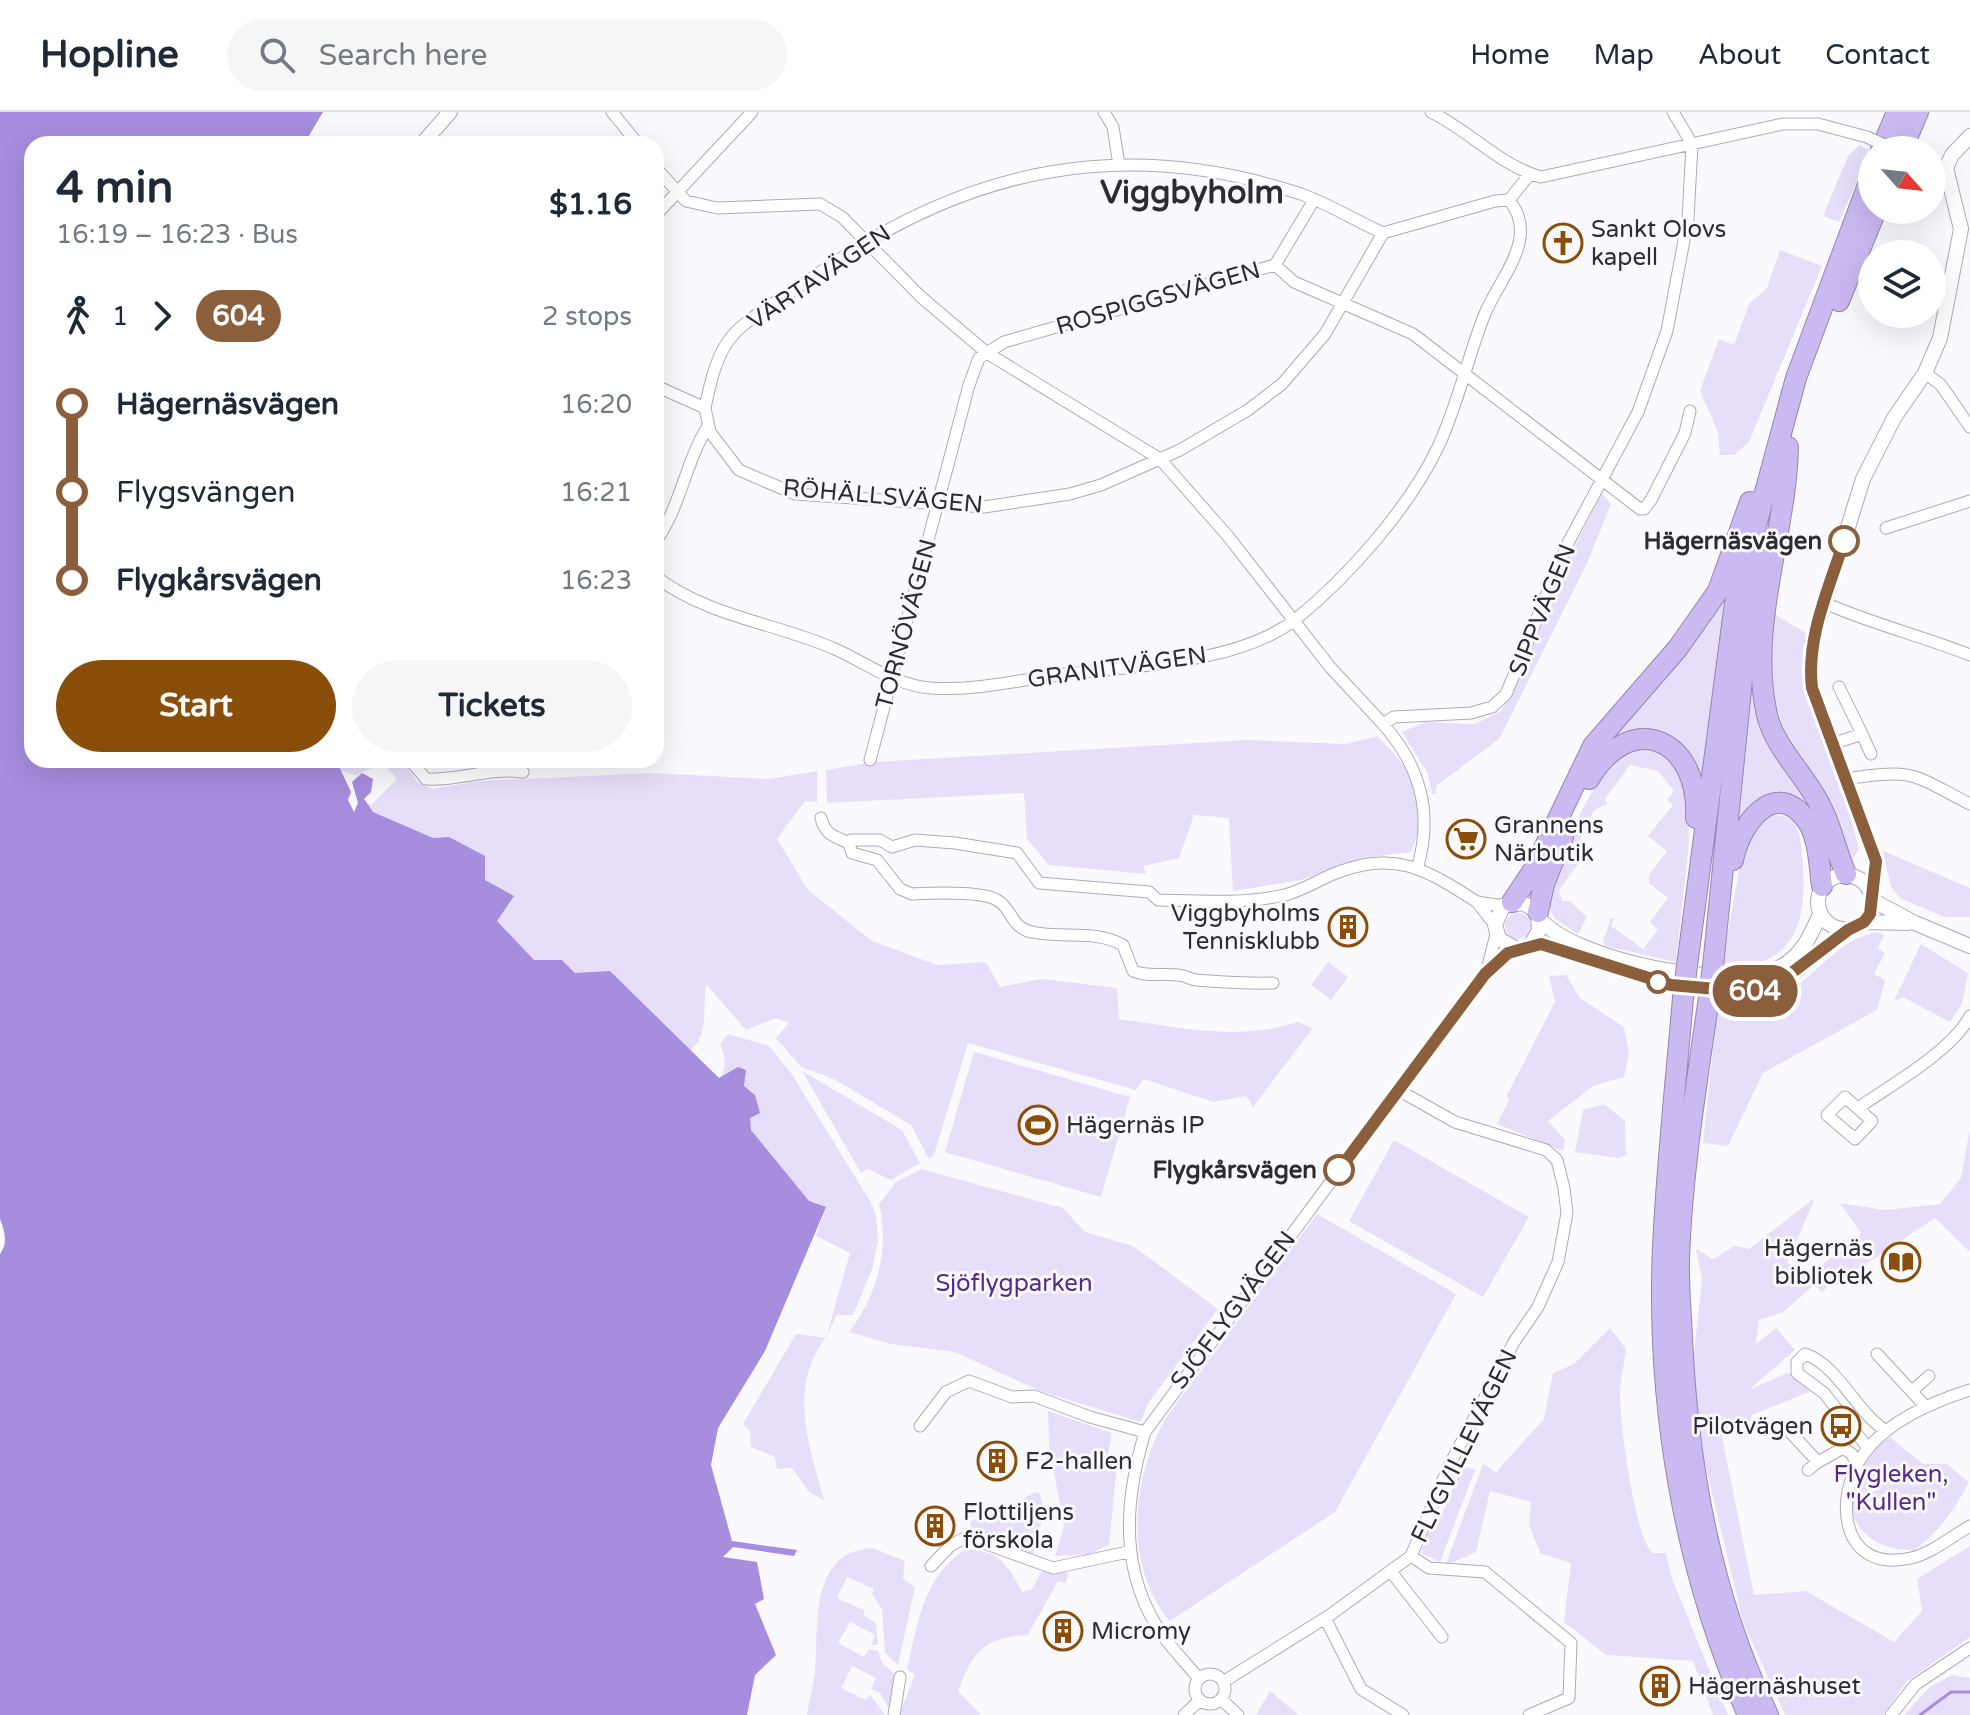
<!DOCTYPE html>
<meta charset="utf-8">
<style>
:root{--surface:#fff;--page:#f6f6f7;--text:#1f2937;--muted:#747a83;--line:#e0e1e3;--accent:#8a4e0b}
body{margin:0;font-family:"Varela Round",sans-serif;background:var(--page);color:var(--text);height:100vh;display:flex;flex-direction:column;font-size:30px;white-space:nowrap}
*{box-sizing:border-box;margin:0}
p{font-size:26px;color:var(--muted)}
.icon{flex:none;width:44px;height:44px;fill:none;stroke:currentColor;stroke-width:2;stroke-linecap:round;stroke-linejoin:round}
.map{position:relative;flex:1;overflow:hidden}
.side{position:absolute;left:24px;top:24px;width:640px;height:632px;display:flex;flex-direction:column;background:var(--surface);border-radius:24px;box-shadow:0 8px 32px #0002}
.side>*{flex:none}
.badge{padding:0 16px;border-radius:26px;font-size:28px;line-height:52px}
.needle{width:52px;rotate:117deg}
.fabs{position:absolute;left:1858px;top:24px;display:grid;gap:16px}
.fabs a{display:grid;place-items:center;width:88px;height:88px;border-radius:50%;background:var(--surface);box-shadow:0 8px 32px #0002;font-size:40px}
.map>.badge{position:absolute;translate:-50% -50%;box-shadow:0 0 0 4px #fff}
.legs{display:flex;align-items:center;gap:12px;height:88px;padding:0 32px;font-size:26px}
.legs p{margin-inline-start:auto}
.head{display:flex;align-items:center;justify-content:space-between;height:136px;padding:0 32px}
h1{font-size:44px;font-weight:700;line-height:60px}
.action{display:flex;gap:16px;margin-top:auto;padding:16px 32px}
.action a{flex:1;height:92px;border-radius:48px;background:var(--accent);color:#fff;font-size:32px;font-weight:700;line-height:92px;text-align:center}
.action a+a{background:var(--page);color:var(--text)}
ul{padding:0 32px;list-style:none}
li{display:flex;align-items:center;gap:28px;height:88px;font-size:30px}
li i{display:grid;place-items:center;width:12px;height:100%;margin:0 10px;background:currentColor}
li i::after{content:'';width:20px;height:20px;margin:-10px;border:6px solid;border-radius:50%;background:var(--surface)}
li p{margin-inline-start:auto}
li:first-child i{background:linear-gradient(#0000 50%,currentColor 0)}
li:last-child i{background:linear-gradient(currentColor 50%,#0000 0)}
header{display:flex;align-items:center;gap:48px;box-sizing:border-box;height:112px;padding:0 40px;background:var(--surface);border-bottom:2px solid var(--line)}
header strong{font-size:38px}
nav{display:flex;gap:44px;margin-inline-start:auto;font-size:28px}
.search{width:560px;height:72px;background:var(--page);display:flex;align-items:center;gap:20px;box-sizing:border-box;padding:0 28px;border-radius:44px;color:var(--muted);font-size:30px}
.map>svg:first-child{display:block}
.green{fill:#e7dffa}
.water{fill:#a88cde}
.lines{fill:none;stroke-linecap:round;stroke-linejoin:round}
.stream{stroke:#a88cde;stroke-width:3}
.minor-casing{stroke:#afa9bd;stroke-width:13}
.tertiary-casing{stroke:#afa9bd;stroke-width:16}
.motorway-casing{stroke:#9487af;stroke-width:22}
.minor{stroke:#fff;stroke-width:11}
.tertiary{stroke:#fff;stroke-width:14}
.motorway{stroke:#cbb9f2;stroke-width:20}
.minor-bridge-casing{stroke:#afa9bd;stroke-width:13;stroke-linecap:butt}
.motorway-bridge-casing{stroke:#9487af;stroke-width:22;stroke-linecap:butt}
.minor-bridge{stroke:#fff;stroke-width:11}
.motorway-bridge{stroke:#cbb9f2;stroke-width:20}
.line-1-casing{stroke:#fff;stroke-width:18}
.line-1{stroke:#8b5e3c;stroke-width:12}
.stop-1-dot{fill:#fff;stroke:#8b5e3c;stroke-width:4}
.labels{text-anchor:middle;stroke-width:6;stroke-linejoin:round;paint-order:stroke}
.poi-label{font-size:24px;fill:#2d2b33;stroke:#faf9fd;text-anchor:start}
.street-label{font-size:24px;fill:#2d2b33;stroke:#faf9fd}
.stop-label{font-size:24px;font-weight:bold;fill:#2d2b33;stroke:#faf9fd;text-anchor:end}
.park-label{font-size:24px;fill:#542b8b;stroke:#faf9fd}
.district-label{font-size:32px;font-weight:bold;fill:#2d2b33;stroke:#faf9fd}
</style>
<header>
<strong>Hopline</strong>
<div class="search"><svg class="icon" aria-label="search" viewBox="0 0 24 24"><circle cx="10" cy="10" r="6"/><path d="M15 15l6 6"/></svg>Search here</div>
<nav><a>Home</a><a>Map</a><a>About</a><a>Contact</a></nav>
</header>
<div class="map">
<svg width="1970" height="1603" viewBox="0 0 1970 1603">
<rect width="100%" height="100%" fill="#faf9fd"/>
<path class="green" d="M1860,33l10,6 -31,71 -16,-6 25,-60z
M1780,138l42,16 -73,176 -15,13h-14l-2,-23 -18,-41 19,-52 15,6 15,-41 18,-16z
M1602,381l9,11 -23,57 -89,178 -63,47v7l-4,1 -4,-20 -26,-42 23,-10 50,2 26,-13 16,-29 37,-94z
M1778,463l-2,40 30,18c-13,57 17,103 36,155 7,19 11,40 17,60l-7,13 -7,-1c-28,-61 -68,-127 -78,-194 -4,-27 7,-64 11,-91z
M1728,475l-26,200c-7,-34 -23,-54 -59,-57l-58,40z
M1754,539l2,26 61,140 -8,-6 -57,-4 -19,20z
M1377,624c37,37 56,65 34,116l-49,6 -61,22 -68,11 -4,-73 -35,-3 -15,43 -36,8 3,8 -97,-9 -22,-26 -3,-46 -197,10 -1,-33 49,-8 372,-22 99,4z
M1643,634l31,12 14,47 1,37 -13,120 -71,-16 -2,-5 8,-23 3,1 -3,7 32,23 15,-19 -8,-8 18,-24 -19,-15v-8l18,-24 -19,-15 25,-31 -6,-5 7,-9 -16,-20 -28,-6 -25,34 2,5 -13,6 -24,50v4h8l-19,26 3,11h8l17,16 -9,17 -23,-15 -9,-16c13,-45 48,-146 97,-157z
M336,648h66l15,22 15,7 49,-8 171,-8 116,6 49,-8v31l-12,-1 -28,38 31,51 64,51 65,24 49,-3 14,25 42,-8 75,9 2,31c60,8 120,23 178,3l16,6 -60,79 -7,-11 -33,6 -69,-23 -8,11 -168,-47 -34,112 -5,4 -18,-34 -77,-46 -33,-12 -25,-29 13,-15 -13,-5 -30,12 -40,-46c-5,48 7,55 -40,84l-104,-108h-28l-23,-23 -86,-47 -62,-91 8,6 26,-26 -14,-16 -27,12 -15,-4 10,21 -3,8 6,12 -3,10z
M1770,703c8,1 17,0 23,6 9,10 9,34 10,47 4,62 -13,100 -82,100l23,-123 7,-16z
M1883,739l87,37v29h-26l-44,-19 -9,-11z
M1505 814a13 13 0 1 1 26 0a13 13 0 1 1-26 0Z
M1877,820l7,3 -6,13 7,5 -11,21 11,6 -8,30 -114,63 -35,73 -25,-3 15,-140c82,18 98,-59 159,-71z
M1921,832l47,29 -6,31 -12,18 -47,-25 -9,4z
M1328,850l20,15 -17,23 -20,-15z
M1566,863l14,23 44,29 5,27 -5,23 -31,9 -45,35 17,19 -2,11 -66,-27 12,-24 -2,-5 48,-93 -6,-26z
M728,922l41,12 22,27 79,128 6,14 2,26 -6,28 -19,46h-17c-5,17 -16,28 -23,44 -20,45 -1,96 11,141l-15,-8 -17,-24 -15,1 -2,-12 -24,-10 -1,-16 -7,-7 53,-90 30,4 24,-85 -34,-17 10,-29 -42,-8 -65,-121c9,-9 6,-22 1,-34z
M974,940l156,45 -29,100 -156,-45z
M802,959l100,59 18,33 -29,17 -23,-11 -7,4z
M1604,992l21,17 1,34 -8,3 -43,-6 8,-42z
M1970,1016v124l-35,-34 -84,56 -6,-4 -23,22 -8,-7 -31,27 -24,8 -3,24 20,-16 19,22 -46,40 40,-18 22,19 -59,24 -4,11 -27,6 33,163 52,-4 88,51 28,-31 -5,-32 53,-33v91l-63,44 -24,34h-98l-42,-93 -43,-179 -7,-80 9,-83 -6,-31 17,10 22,-13 14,3 66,-51 -28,65 25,10 49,-40 -21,-30 45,7 55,-6 21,-26z
M1394,1028l135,77 -46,80 -134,-76z
M921,1057l142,39 22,24 48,14 85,63 -69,93 -9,20 -100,-31 -85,-39 -64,-8 -42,-12c28,-36 41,-83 30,-128l17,-22z
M1317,1102l139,80 -121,218 -165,109c-48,-55 -38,-149 -2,-206z
M1610,1216l16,21c-2,14 -5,29 -6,43 -1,26 15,149 33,161h13l6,26 56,136h-15l-20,-54 -87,-6 -42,-33 7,-59 -31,-10 -11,-28 2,-23 -41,-11 -14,61 -31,14 38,-102 13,8 48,-53 9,-46 21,-9z
M1048,1299l64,22 -5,28 10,3 -8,81 -20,9 -34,2 9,-30 -15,-81z
M1890,1325l33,27h24l22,18c-15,28 -29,49 -55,68 -58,0 -80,-45 -48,-93 5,-8 16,-14 24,-20z
M1462,1354l13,4 -35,92 -19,-9 11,-38 8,4z
M1039,1380l6,19 -13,45 -61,-28 -1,-6c13,-7 27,-6 40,-13 11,-6 16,-15 29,-17z
M873,1436l32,13 -2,18 12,8 -17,78 -13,-12 -3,-44 -10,-15 2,-5 -27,-12 -10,21 27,12v5l12,9 2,21h-7l4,-10 -25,-13 -12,21 26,14 5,-8 9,2 5,13 13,11 -7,33 -9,-15 -9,-4 5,-11 -24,-12 -11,22 25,12 4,-6 15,21h-78c2,-14 6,-28 8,-43 4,-45 -7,-121 58,-124z
M966,1437c33,2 41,14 56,43l10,-3 11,-20 26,4 -3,10 -8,-2 -30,54c-43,2 -55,16 -70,56l23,24h-82l16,-40 -8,-6c11,-47 16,-92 59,-120z
M1952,1563l18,3v37h-66l26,-28z
M1270,1579l29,24h-43z"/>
<path class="water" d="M0,0h323l-19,32h-272v616h304l15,32 -3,8 6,12 4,-9 -6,-21 10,-9 11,6 -2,13 -7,7 9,13 60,26 16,-1 36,19v24l29,16 -17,25 37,39h28l13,13 35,-2 109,107 19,-11 8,3 -2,16 11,9 5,18 -10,5 1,12 58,71 17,6 -61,144 -47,77 -7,37 21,76 65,9 -3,6 -61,-9 -10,10 34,5 7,37 -9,5 21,51 -21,20 -8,40h-747v-461c8,-10 5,-23 0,-35z"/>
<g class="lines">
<path class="stream" d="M1920,1603l31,-23h19"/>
<defs>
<path id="minor" d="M612,0l26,32
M1104,0l9,15 6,38
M1431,0c39,19 68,53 110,65l242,-53h35l49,13
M656,56l30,33 31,7 103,-4 22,13 79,80 66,56 173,106 67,76 103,132 53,57 11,-7 77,-4 21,-6 14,-13 62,-151 70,-131 29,-81 21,-112 4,-75 -19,-32
M656,103l96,-103
M1275,153l19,17 119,52 227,175h4l7,-9 34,-67 5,-22
M1275,153l39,-65
M1925,261l16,12 29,42
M656,274l49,22 5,24 29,38 56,24 189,13 86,-13 31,-9 79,-35 68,-40 34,-26 43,-50 58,-101
M705,296c5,-24 11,-54 28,-73 17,-20 66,-47 89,-64 149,-104 303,-135 479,-77 28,10 55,27 82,39l112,-32 14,-1 21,-26
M1886,416l84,-27
M656,429c25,-35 29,-78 52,-115
M656,465c53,40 120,46 179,72 31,14 60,36 95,39 39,3 81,-6 120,-12 73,-10 186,-10 246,-57 52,-42 113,-111 142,-172 20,-42 29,-88 46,-131 14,-37 57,-77 25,-116
M1825,491c47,21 97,33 145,52
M1839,575l23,47
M1383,612c37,42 50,87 35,142
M1832,632l30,-10 9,20
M410,648l16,19c34,2 63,-12 97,-7
M870,648l99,-375 10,-27 25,-16 271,-77
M1844,667c72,-10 64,-7 126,25
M821,706c4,17 13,18 28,25
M1495,813l-18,-23 26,4
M1486,862l10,-40
M1273,871c-27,1 -50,-1 -77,-3 -7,-1 -12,-5 -18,-5 -16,-2 -31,2 -45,-4l-10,-26c-29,-16 -60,-6 -91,-13 -21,-4 -20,-24 -35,-32 -16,-9 -66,-7 -85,-6l-12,-5 -23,-29 -25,-7 -3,-9 2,-4h29l12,7 23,-7 40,3 62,10 22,30 110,9 9,8c41,1 83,4 122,-4 18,-3 35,-14 51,-21 63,-26 93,-7 146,27
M1845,985l27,24 -17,18 -28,-24z
M1858,996c33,-23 94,-57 112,-92
M1877,1242l49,53
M1970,1278c-35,11 -75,28 -100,56 -38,42 -34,129 41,112 21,-5 40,-21 59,-32
M1912,1279l17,-15
M920,1314l26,-34 23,-11 43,16 22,-1 56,21 55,15
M1789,1319l29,31 25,-14 9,6 5,12
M1868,1336l-44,-55 -27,-20v-11l8,-8c34,12 50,57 81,77
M1808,1358l10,-8
M1411,1444l18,12 56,4 86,71 -2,55 -40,17
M931,1454l20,-21 16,-8 86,31 75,-16
M1392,1461l50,64
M1325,1506l36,71 42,26
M1195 1577a15 15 0 1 1 30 0a15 15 0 1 1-30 0Z
M1199,1567c-11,-14 -25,-28 -36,-43 -44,-63 -39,-134 -18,-204l340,-458 32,-25
M1223,1570l107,-67 81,-59 37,-88 66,-126 24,-35 20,-45 9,-49 -3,-25 -7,-28 -11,-10 -91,-28 -55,-31
M1221,1587l17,16
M894,1603l6,-38
M1184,1603l16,-15
M1891,1603l25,-31 54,-36"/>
<path id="tertiary" d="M422,32l28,-32
M1818 790a27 27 0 1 1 54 0a27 27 0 1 1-54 0Z
M1871,779l5,-30 -64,-173v-45l51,-164 31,-61 31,-45 15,-35 21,-109 -15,-61 6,-13 18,-19
M1872,788l43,23 55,23
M1540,807c35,42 192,73 240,48 22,-11 31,-32 40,-53
M1864,810l44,1
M1531,833l8,-15 -1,-18 -15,-9 -20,3 -8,19 4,14 18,10 24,-5 130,41 79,7 23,-5 17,-11 58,-46"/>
<path id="motorway" d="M1881,38l16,-38
M1902,38l16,-38
M1839,189l37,-91
M1788,335c-2,89 -41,179 -21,268 8,33 38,60 53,90 12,22 16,47 26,69
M1589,667c43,-72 111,-39 107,39
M1733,748c6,-32 39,-83 72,-42 14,17 14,47 17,68
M1512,790l22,-33 59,-123 85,-98 40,-57 32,-89
M1538,800l6,-28 19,-47
M1687,854l48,-363 61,-225 76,-204
M1713,854l30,-296 20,-121
M1683,886c-7,82 -16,165 -20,248 -7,158 21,325 85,469
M1708,892c-12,84 -26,169 -29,254 -1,27 2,53 3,80 6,130 29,258 86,377"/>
</defs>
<use href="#minor" class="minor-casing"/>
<use href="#tertiary" class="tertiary-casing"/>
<use href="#motorway" class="motorway-casing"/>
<use href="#minor" class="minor"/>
<use href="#tertiary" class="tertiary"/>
<use href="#motorway" class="motorway"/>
<defs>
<path id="minor-bridge" d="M1867,25l28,13"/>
<path id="motorway-bridge" d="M1683,886l4,-32
M1708,892l5,-38"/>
</defs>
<use href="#minor-bridge" class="minor-bridge-casing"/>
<use href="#motorway-bridge" class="motorway-bridge-casing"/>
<use href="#minor-bridge" class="minor-bridge"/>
<use href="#motorway-bridge" class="motorway-bridge"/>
</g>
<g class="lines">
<defs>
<path id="line-1" d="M1339,1058l146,-196 23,-21 33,-9 130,41 79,7 23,-5 75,-57 16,-8 6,-8 6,-53 -64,-173c-6,-51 17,-99 32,-147"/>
</defs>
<use href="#line-1" class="line-1-casing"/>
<use href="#line-1" class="line-1"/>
</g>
<defs>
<symbol id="church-ring" viewBox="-11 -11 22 22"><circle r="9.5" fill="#faf9fd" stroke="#8a4e0b" stroke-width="1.5"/><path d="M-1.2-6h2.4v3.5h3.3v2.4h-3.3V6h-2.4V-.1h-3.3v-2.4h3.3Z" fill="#8a4e0b"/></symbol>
<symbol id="supermarket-ring" viewBox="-11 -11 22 22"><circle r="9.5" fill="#faf9fd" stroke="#8a4e0b" stroke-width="1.5"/><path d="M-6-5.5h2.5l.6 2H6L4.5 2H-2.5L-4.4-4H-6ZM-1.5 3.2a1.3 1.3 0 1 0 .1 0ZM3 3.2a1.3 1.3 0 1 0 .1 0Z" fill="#8a4e0b"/></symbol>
<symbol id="building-ring" viewBox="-11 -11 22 22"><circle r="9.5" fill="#faf9fd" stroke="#8a4e0b" stroke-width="1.5"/><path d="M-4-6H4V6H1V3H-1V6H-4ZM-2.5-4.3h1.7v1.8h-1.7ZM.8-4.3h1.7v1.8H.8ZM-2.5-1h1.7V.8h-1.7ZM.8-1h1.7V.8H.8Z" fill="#8a4e0b"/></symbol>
<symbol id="stadium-ring" viewBox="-11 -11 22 22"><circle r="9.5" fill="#faf9fd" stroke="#8a4e0b" stroke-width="1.5"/><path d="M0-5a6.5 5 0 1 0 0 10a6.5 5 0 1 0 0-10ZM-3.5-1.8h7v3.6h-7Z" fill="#8a4e0b"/></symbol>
<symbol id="library-ring" viewBox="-11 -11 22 22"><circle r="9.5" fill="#faf9fd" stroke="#8a4e0b" stroke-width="1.5"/><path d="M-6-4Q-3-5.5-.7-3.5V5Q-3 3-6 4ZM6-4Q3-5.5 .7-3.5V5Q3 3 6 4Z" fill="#8a4e0b"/></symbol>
<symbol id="bus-ring" viewBox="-11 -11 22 22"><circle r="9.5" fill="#faf9fd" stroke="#8a4e0b" stroke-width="1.5"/><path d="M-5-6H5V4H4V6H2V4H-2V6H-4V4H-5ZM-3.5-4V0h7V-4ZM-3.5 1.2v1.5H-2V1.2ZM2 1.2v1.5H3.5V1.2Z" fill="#8a4e0b"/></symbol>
</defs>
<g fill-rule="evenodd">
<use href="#church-ring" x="1541" y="109" width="44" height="44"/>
<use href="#supermarket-ring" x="1444" y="705" width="44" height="44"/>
<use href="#building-ring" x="1326" y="793" width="44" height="44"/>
<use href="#stadium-ring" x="1016" y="991" width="44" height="44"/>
<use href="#library-ring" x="1879" y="1128" width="44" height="44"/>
<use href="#bus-ring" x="1819" y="1292" width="44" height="44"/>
<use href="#building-ring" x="975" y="1327" width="44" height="44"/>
<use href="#building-ring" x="913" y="1392" width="44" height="44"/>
<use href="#building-ring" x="1041" y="1497" width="44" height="44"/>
<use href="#building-ring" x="1638" y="1552" width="44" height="44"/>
</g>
<g class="stop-1-dot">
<circle cx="1844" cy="429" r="14"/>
<circle cx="1658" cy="870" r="10"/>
<circle cx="1339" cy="1058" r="14"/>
</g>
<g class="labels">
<g class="poi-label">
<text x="1591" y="125">Sankt Olovs<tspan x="1591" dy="28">kapell</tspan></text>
<text x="1494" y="721">Grannens<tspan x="1494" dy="28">Närbutik</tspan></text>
<text x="1320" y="809" text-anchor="end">Viggbyholms<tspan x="1320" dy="28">Tennisklubb</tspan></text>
<text x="1066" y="1021">Hägernäs IP</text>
<text x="1873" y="1144" text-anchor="end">Hägernäs<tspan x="1873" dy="28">bibliotek</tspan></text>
<text x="1813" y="1322" text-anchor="end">Pilotvägen</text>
<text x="1025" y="1357">F2-hallen</text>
<text x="963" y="1408">Flottiljens<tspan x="963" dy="28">förskola</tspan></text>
<text x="1091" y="1527">Micromy</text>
<text x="1688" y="1582">Hägernäshuset</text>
</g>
<g class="street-label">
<text transform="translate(819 165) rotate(-34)" y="8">VÄRTAVÄGEN</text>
<text transform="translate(1158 186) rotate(-16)" y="8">ROSPIGGSVÄGEN</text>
<text transform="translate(883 384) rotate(5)" y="8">RÖHÄLLSVÄGEN</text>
<text transform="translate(1542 498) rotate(-68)" y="8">SIPPVÄGEN</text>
<text transform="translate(906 512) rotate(-75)" y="8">TORNÖVÄGEN</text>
<text transform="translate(1117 555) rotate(-8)" y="8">GRANITVÄGEN</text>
<text transform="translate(1233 1198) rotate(-53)" y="8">SJÖFLYGVÄGEN</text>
<text transform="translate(1464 1334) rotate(-64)" y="8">FLYGVILLEVÄGEN</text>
</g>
<g class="stop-label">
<text x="1822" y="437">Hägernäsvägen</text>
<text x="1317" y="1066">Flygkårsvägen</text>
</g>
<g class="park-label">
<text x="1014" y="1179">Sjöflygparken</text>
<text x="1891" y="1370">Flygleken,<tspan x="1891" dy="28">"Kullen"</tspan></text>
</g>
<g class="district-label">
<text x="1192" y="91">Viggbyholm</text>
</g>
</g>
</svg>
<div class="fabs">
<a><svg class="needle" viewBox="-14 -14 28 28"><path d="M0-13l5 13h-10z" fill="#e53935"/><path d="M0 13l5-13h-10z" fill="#747a83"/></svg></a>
<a><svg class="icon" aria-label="layers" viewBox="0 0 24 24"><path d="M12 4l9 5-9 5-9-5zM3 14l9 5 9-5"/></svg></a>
</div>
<b class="badge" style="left:1755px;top:879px;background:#8b5e3c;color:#fff">604</b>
<section class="side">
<div class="head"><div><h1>4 min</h1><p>16:19 – 16:23 · Bus</p></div><b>$1.16</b></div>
<div class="legs"><svg class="icon" aria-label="walk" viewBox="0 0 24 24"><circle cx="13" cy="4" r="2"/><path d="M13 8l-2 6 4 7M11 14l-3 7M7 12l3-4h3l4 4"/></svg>1<svg class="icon" aria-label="forward" viewBox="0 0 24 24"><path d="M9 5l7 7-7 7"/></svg><b class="badge" style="background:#8b5e3c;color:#fff">604</b><p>2 stops</p></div>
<ul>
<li><i style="color:#8b5e3c"></i><b>Hägernäsvägen</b><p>16:20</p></li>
<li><i style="color:#8b5e3c"></i><span>Flygsvängen</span><p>16:21</p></li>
<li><i style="color:#8b5e3c"></i><b>Flygkårsvägen</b><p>16:23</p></li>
</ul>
<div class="action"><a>Start</a><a>Tickets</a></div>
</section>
</div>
